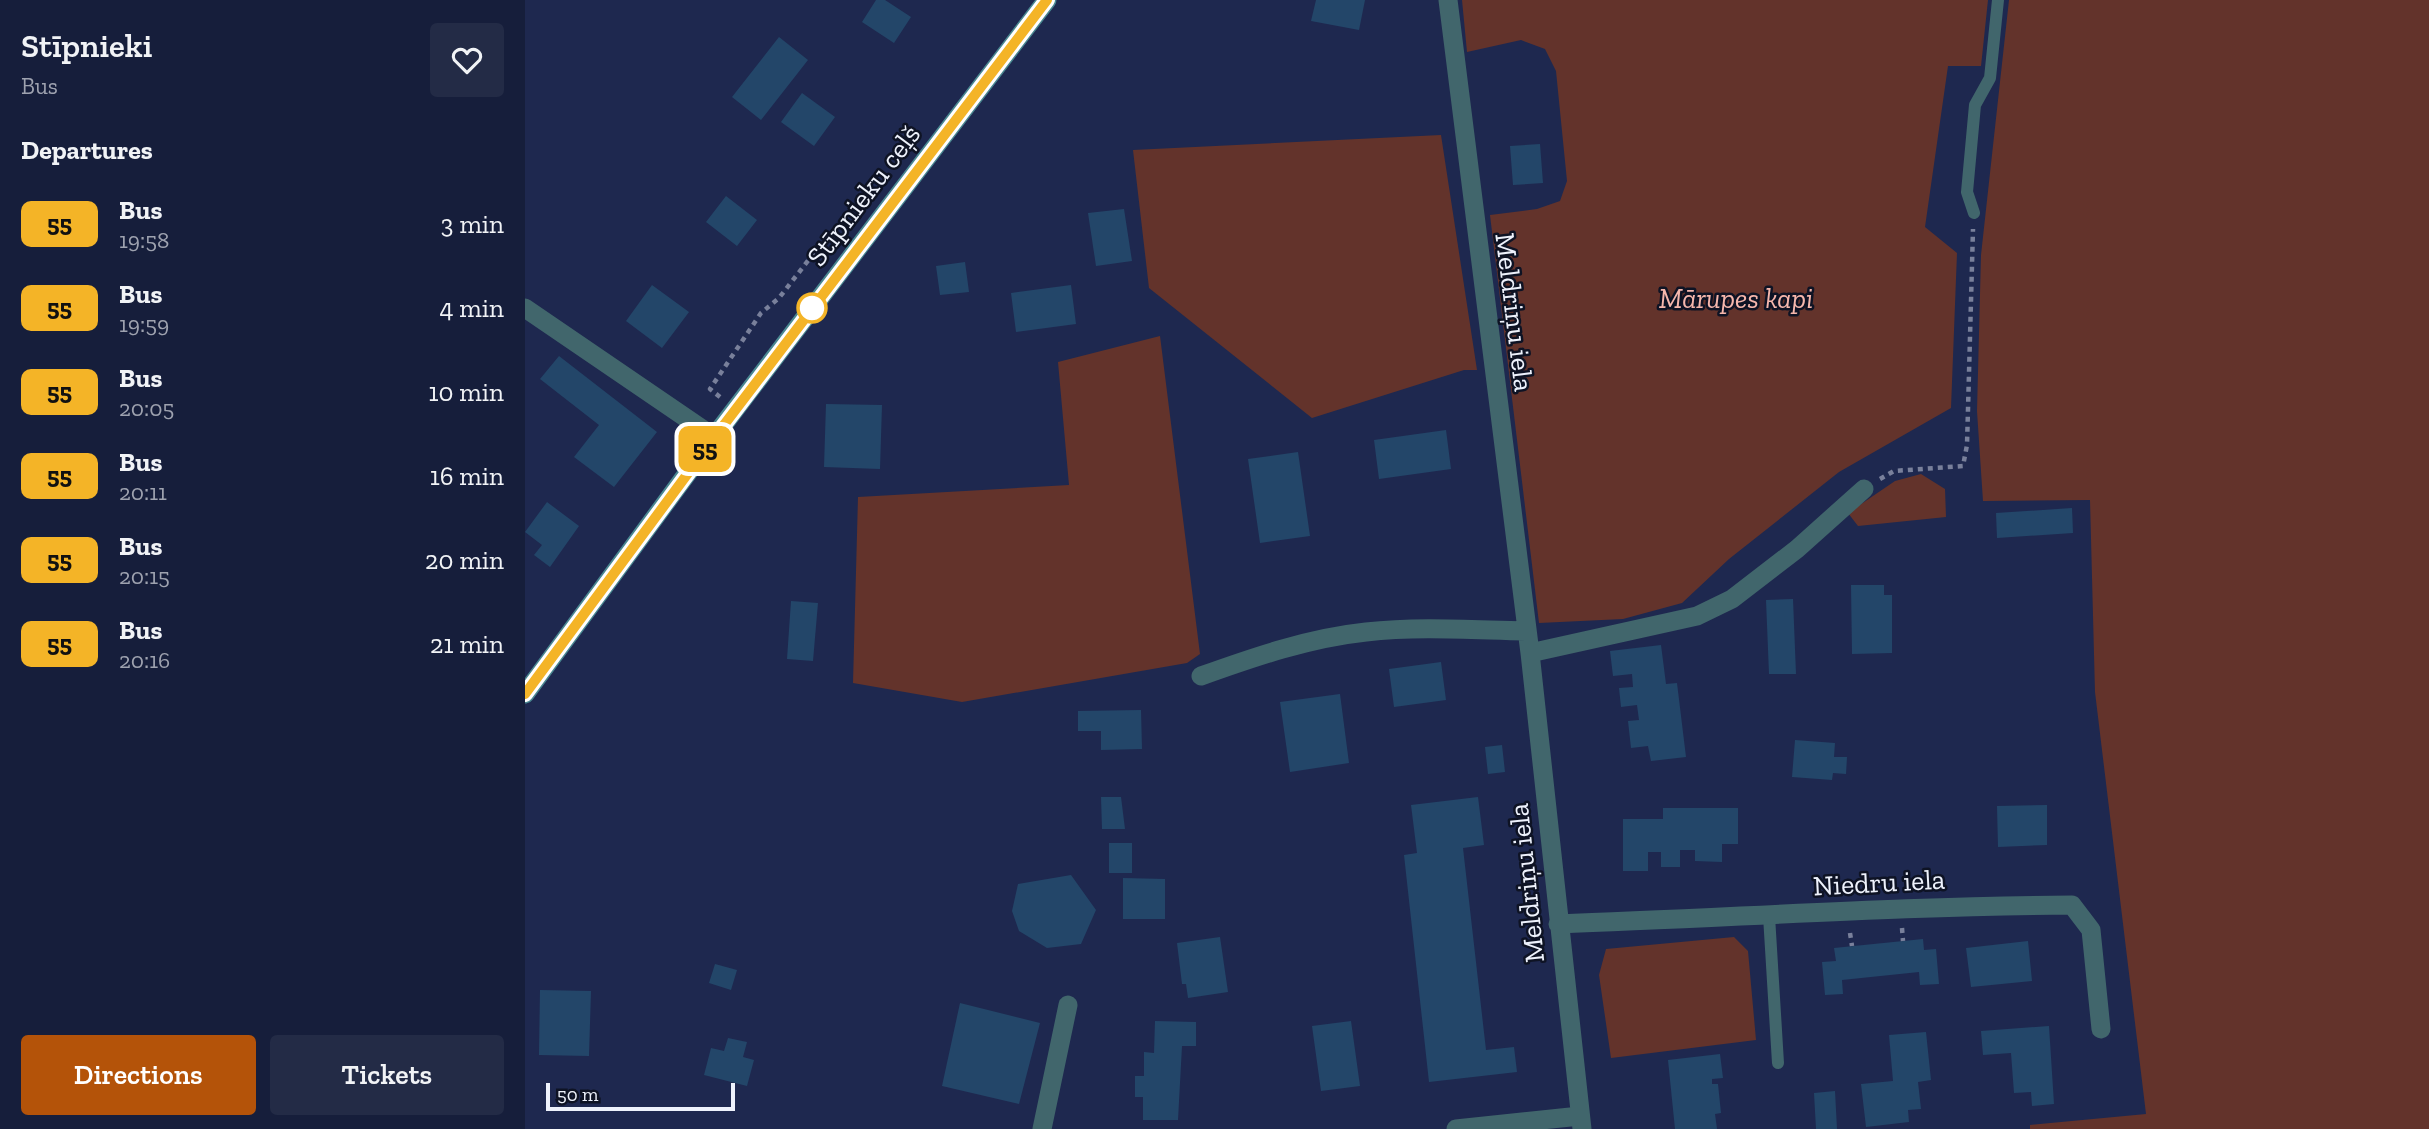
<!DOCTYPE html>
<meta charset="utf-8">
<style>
:root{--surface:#161e3b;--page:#232b46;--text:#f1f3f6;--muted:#9ea2af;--accent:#b45309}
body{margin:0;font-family:"Zilla Slab",serif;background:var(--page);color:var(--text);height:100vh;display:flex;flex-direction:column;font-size:26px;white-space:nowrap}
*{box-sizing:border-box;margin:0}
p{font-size:23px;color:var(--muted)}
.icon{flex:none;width:38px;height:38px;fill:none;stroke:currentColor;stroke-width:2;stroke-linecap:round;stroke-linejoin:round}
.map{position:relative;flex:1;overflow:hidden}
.panel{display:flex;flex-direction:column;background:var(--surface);width:525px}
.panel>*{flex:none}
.badge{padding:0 14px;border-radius:10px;font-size:24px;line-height:46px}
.scale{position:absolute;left:21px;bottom:18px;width:189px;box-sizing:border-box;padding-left:7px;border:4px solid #eef2fc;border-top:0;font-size:19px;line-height:24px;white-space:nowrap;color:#eef2fc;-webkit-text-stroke:5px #0e1324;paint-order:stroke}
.map>.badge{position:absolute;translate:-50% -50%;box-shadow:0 0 0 4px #fff}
h2{padding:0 21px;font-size:26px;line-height:63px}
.round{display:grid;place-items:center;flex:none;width:74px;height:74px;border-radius:7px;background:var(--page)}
.head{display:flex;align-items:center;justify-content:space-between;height:119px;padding:0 21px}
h1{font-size:33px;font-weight:600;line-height:52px}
.button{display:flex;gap:14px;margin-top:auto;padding:14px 21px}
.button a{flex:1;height:80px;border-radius:7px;background:var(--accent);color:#fff;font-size:28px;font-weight:600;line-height:80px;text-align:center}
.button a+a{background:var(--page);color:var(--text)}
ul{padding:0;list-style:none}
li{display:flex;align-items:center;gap:21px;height:84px;padding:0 21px}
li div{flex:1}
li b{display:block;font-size:26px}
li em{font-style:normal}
li .badge{min-width:77px;font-weight:700;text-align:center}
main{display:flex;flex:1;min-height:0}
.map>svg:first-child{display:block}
.green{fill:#63332b}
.building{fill:#234669}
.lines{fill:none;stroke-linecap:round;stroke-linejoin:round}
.path{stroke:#79809b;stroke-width:4.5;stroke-dasharray:5 5;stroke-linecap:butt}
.service{stroke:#41666c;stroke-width:12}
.minor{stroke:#41666c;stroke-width:19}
.secondary{stroke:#498690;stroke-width:19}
.line-casing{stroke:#fff;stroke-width:16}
.line{stroke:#f4b427;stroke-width:10}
.stop-dot{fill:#fff;stroke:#f4b427;stroke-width:3.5}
.labels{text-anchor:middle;stroke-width:5;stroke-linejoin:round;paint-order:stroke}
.street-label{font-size:28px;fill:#eef2fc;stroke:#0e1324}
.park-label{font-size:28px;font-style:italic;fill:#f6b7ac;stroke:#0e1324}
</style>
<main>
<section class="panel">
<div class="head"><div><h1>Stīpnieki</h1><p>Bus</p></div><a class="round"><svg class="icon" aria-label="heart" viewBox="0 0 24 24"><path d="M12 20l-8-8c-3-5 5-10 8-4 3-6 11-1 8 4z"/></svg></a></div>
<h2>Departures</h2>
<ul>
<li><span class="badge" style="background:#f4b427;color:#111">55</span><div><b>Bus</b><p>19:58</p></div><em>3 min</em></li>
<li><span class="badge" style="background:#f4b427;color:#111">55</span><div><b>Bus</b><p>19:59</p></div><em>4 min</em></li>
<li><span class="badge" style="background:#f4b427;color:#111">55</span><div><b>Bus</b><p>20:05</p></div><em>10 min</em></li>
<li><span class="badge" style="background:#f4b427;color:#111">55</span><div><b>Bus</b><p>20:11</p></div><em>16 min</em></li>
<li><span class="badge" style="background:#f4b427;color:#111">55</span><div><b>Bus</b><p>20:15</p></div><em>20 min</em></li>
<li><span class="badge" style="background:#f4b427;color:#111">55</span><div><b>Bus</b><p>20:16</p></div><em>21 min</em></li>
</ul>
<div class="button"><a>Directions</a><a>Tickets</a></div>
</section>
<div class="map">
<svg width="1904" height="1129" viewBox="0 0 1904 1129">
<rect width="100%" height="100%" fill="#1e284f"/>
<path class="green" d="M937,0h526l-7,66h-33l-23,161 32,26 -6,155 -112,64 -110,87 -47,44 -59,16 -84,4 -49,-408 47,-6 23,-8 7,-20 -11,-110 -11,-22 -24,-9 -54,12z
M1484,0h420v1129h-399v-4l116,-11 -51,-422 -5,-192 -107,1 -6,-90 4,-156z
M916,135l36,235h-13l-152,48 -163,-130 -16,-138z
M635,336l40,318 -13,9 -225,39 -109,-19 5,-186 211,-12 -11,-123z
M1396,474l24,15 1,28 -88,9 -10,-13 47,-32z
M1209,937l14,14 8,89 -145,18 -12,-83 7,-26z"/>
<path class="building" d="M351,0h9l26,17 -17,26 -32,-21z
M791,0h49l-6,30 -48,-9z
M254,37l29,23 -47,60 -29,-23z
M277,93l33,24 -21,29 -33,-24z
M1015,144l3,39 -30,2 -3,-39z
M201,196l31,24 -20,26 -31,-24z
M599,209l8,52 -36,5 -8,-53z
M440,262l4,30 -29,3 -4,-29z
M127,285l37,27 -27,36 -36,-27z
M546,285l5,39 -60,8 -5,-39z
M34,356l98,76 -43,55 -40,-30 25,-32 -59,-46z
M301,404l56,1 -2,64 -56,-2z
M921,430l5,39 -72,10 -5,-39z
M773,452l12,84 -50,7 -12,-84z
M22,502l32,24 -29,41 -16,-12 8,-10 -17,-13z
M1547,508l1,25 -76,5 -1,-25z
M1326,585h33v10h8v58l-40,1z
M1268,599l3,75h-27l-3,-74z
M266,601l27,2 -5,58 -26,-2z
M1136,645l5,39 11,-1 9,74 -35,4 -3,-15 -17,2 -3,-27 11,-1 -2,-15 -16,2 -2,-19 14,-1 -1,-13 -19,2 -3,-25z
M916,662l5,38 -52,7 -5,-38z
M815,694l9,69 -59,9 -10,-70z
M616,710l1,39 -41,1v-19h-23v-20z
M1270,740l40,3 -1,14h13l-1,17 -13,-1 -1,7 -40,-3z
M977,745l3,27 -17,2 -3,-27z
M576,797h20l4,32h-23z
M953,797l6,48 -21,3 23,202 28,-3 3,25 -88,10 -25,-227 13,-2 -6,-48z
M1522,805v40l-49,2 -1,-41z
M1138,808h75v36h-16v18l-27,-1v-11h-15v17h-19v-15h-13v19h-25v-52h40z
M584,843h23v30h-23z
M546,875l25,35 -15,34 -34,4 -28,-17 -7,-20 6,-27z
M598,878l42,1v40h-42z
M695,937l8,55 -40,6 -2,-14h-4l-5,-41z
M1398,939l1,11 12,-1 3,35 -19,1 -1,-13 -77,8 1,14 -18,1 -3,-33 14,-1 -2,-13z
M1503,941l4,40 -61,6 -5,-39z
M190,964l22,6 -6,20 -22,-7z
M15,990l51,1 -2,65 -50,-1z
M435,1003l80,20 -21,81 -77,-18z
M630,1021l41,1v24h-14l-4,74h-35v-23h-8v-21h9v-24l10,1z
M826,1021l9,65 -39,5 -9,-65z
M1524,1026l5,78 -22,2 -1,-14 -17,1 -3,-40 -28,2 -2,-24z
M1401,1032l5,48 -13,2 3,27 -13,1 1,12 -43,5 -5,-43 32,-3 -4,-46z
M203,1038l19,4 -4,15 11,3 -7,26 -43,-11 7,-27 13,3z
M1195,1054l3,24 -11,1v5h6l3,29 -6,1 2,15h-42l-7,-69z
M1310,1091l2,38h-21l-2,-36z"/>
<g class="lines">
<path class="path" d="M195,397l-10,-8 51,-76 18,-15 35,-45
M1355,479l14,-8 69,-5 4,-21 6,-216
M1377,928l1,13
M1325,933l2,13"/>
<path class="service" d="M1449,213l-7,-21 8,-87 15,-27 8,-78
M1244,916l9,147"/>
<path class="minor" d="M923,0l82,653 52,476
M0,308l189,129
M1005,653l167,-37 35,-17 65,-50 67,-60
M676,676c53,-19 108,-38 165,-44 54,-6 107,-2 161,-1
M1033,924c172,-6 343,-18 514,-19l19,25 10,99
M517,1129l26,-124
M931,1129l124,-13"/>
<path class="secondary" d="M0,694l189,-257 333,-437"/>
</g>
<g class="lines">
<defs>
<path id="line" d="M0,694l189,-256 333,-438"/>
</defs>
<use href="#line" class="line-casing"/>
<use href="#line" class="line"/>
</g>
<circle class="stop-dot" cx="287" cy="308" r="14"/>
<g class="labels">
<g class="street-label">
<text transform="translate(338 195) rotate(-53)" y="10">Stīpnieku ceļš</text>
<text transform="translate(990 312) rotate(83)" y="10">Meldriņu iela</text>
<text transform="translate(1354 882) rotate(-3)" y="10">Niedru iela</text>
<text transform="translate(1001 883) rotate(-96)" y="10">Meldriņu iela</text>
</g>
<g class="park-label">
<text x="1211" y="308">Mārupes kapi</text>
</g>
</g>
</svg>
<div class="scale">50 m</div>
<b class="badge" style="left:180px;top:449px;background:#f4b427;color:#111">55</b>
</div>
</main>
